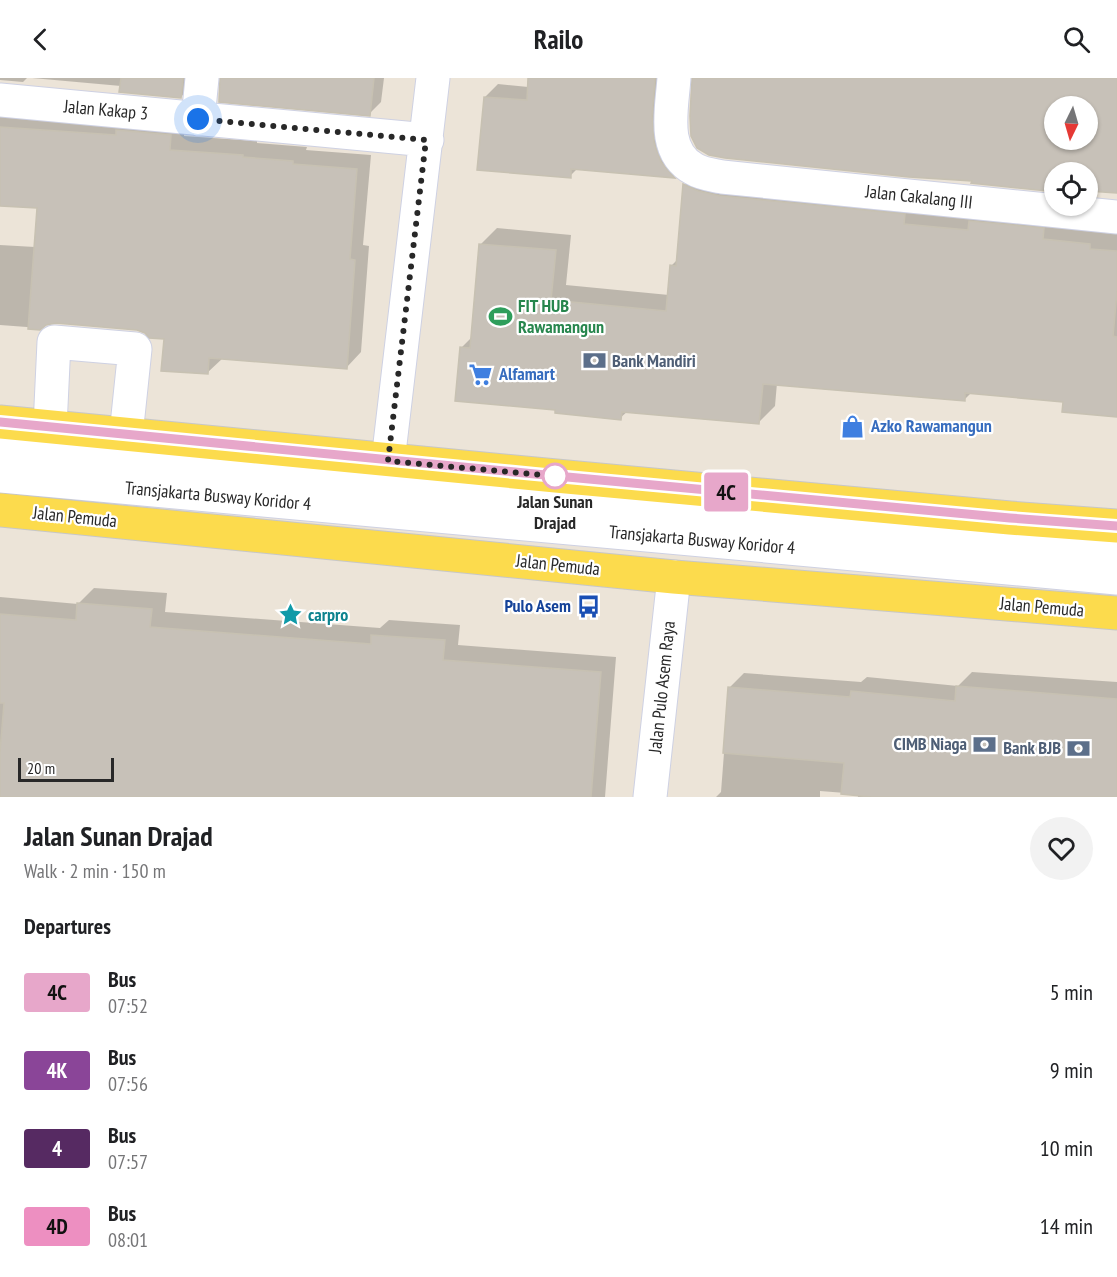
<!DOCTYPE html>
<meta charset="utf-8">
<style>
:root{--surface:#fff;--page:#f2f2f2;--text:#202124;--muted:#757577}
body{margin:0;font-family:"PT Sans Narrow",sans-serif;background:var(--page);color:var(--text);height:100vh;display:flex;flex-direction:column;font-size:22px;white-space:nowrap}
*{box-sizing:border-box;margin:0}
p{font-size:20px;color:var(--muted)}
.icon{flex:none;width:33px;height:33px;fill:none;stroke:currentColor;stroke-width:2;stroke-linecap:round;stroke-linejoin:round}
.map{position:relative;height:719px;overflow:hidden}
.sheet{display:flex;flex-direction:column;background:var(--surface);flex:1}
.sheet>*{flex:none}
.badge{padding:0 12px;border-radius:4px;font-size:21px;line-height:39px}
.needle{width:39px;rotate:185deg}
.controls{position:absolute;left:1044px;top:18px;display:grid;gap:12px}
.controls a{display:grid;place-items:center;width:54px;height:54px;border-radius:50%;background:var(--surface);box-shadow:0 2px 4px #0004;font-size:30px}
.scale{position:absolute;left:18px;bottom:15px;width:96px;box-sizing:border-box;padding-left:6px;border:3px solid #282828;border-top:0;font-size:16px;line-height:21px;white-space:nowrap;color:#282828;-webkit-text-stroke:4px #fff;paint-order:stroke}
.you{position:absolute;width:30px;height:30px;margin:-15px;border:4px solid #fff;border-radius:50%;background:#1a73e8;box-shadow:0 0 0 9px #1a73e833}
.map>.badge{position:absolute;translate:-50% -50%;box-shadow:0 0 0 3px #fff}
h2{padding:0 24px;font-size:22px;line-height:54px}
.round{display:grid;place-items:center;flex:none;width:63px;height:63px;border-radius:32px;background:var(--page)}
.summary{display:flex;align-items:center;justify-content:space-between;height:102px;padding:0 24px}
h1{font-size:28px;font-weight:800;line-height:45px}
ul{padding:0;list-style:none}
li{display:flex;align-items:center;gap:18px;height:78px;padding:0 24px}
li div{flex:1}
li b{display:block;font-size:22px}
li em{font-style:normal}
li .badge{min-width:66px;font-weight:700;text-align:center}
header{display:flex;justify-content:space-between;align-items:center;height:78px;padding:0 24px;background:var(--surface);font-size:27px;font-weight:800}
.map>svg:first-child{display:block}
.shadow{fill:#0003;fill-rule:evenodd}
.building{fill:#c7c1b8;stroke:#c7c1b2;stroke-width:1.5;fill-rule:evenodd}
.lines{fill:none;stroke-linecap:round;stroke-linejoin:round}
.minor-casing{stroke:#ced1e3;stroke-width:35}
.major-casing{stroke:#c7c7c7;stroke-width:35}
.minor{stroke:#fff;stroke-width:33}
.major{stroke:#fcdb4d;stroke-width:33}
.line-casing{stroke:#fff;stroke-width:14}
.line{stroke:#e7a7ca;stroke-width:9}
.walk{stroke:#282828;stroke-width:6;stroke-dasharray:0 10.8}
.stop-dot{fill:#fff;stroke:#e7a7ca;stroke-width:3}
.labels{text-anchor:middle;stroke-width:4.5;stroke-linejoin:round;paint-order:stroke}
.street-label{font-size:18px;fill:#282828;stroke:#fff}
.leisure-label{font-size:18px;font-weight:bold;fill:#27864d;stroke:#fff;text-anchor:start}
.service-label{font-size:18px;font-weight:bold;fill:#4e5e75;stroke:#fff;text-anchor:end}
.shop-label{font-size:18px;font-weight:bold;fill:#366cbe;stroke:#fff;text-anchor:start}
.stop-label{font-size:18px;font-weight:bold;fill:#282828;stroke:#fff}
.transit-label{font-size:18px;font-weight:bold;fill:#164399;stroke:#fff;text-anchor:end}
.culture-label{font-size:18px;font-weight:bold;fill:#0d838f;stroke:#fff;text-anchor:start}
</style>
<header><svg class="icon" aria-label="back" viewBox="0 0 24 24"><path d="M15 5l-7 7 7 7"/></svg>Railo<svg class="icon" aria-label="search" viewBox="0 0 24 24"><circle cx="10" cy="10" r="6"/><path d="M15 15l6 6"/></svg></header>
<div class="map">
<svg width="1117" height="719" viewBox="0 0 1117 719">
<rect width="100%" height="100%" fill="#ece4d8"/>
<path class="shadow" d="M0,0h27l-4,4 -23,-2z
M32,0h164l-1,4 -14,15 -60,-11z
M222,0h162l-3,24 -12,12z
M591,0h75l20,86 -12,12 -96,-8 -8,8 -85,-79 13,-13 92,9z
M694,0h423v114l-29,-2v-18h-34v18l-81,-8v-2zM1054,28h34v34h-34z
M0,19l185,24 -1,15 73,5v2l50,4 -1,3 65,5 -8,90 6,1 -8,106 -14,15 -124,-9 -16,15 -42,-36 -28,-8 -81,-7 -10,2 -6,4 -40,-3v-80l35,2 3,-40 -38,-3z
M700,91l405,59v5l12,1v181l-52,-15 -93,-8 -8,8 -187,-17 -2,23 -16,16 -131,-11 -8,7 -63,-9 -96,-61 12,-12 8,-92 16,-16 74,7 -5,50 103,10 2,-29 7,-7 7,-74z
M94,510l73,5 -2,19 215,16 9,-8 71,5 -2,20 158,12 -11,140h-605v-200l78,7z
M972,594l145,10v115h-259v-3l-38,-3v6h-104l5,-5 8,-104 15,-15 117,9 6,-5 91,9z"/>
<path class="building" d="M121,0h62l-2,20 -62,-6z
M220,0h154l-4,38 -151,-14z
M528,0h127l-3,38 2,27 7,19 14,16 -104,-9v9l-94,-8 7,-73 43,3z
M692,0h425v115l-29,-2v-19h-34v16l-7,-1v4l-76,-8 1,-2 -63,-4 -184,-19 -16,-3 -12,-7 -6,-12 -1,-20zM1054,28h34v34h-34z
M0,49l116,8v-5l55,5 -1,15 73,5v2l50,4v3l64,5 -7,90 5,1 -8,109 -138,-11 -1,16 -47,-3 3,-32 -15,-1 -4,-5 -8,-3 -81,-7 -10,2 -6,5 -12,-1 9,-121 -37,-2z
M683,106l15,7 22,5 185,18 -1,10 64,6 1,-9 75,7 -1,11 47,5v5l27,2v40l-4,45 4,1v80l-55,-5 1,-10 -98,-9v8l-202,-17 -4,40 -137,-12 -1,8 -66,-7v-3l-100,-9 5,-54 10,1 9,-104 77,6 -5,50 115,11 4,-46 6,1z
M77,525l75,6 -2,18 221,17v-9l74,5 -2,20 158,12 -10,125h-591v-45l4,-49h-4v-89l76,6z
M956,608l161,13v98h-246l-30,-3 3,-31 -121,-10 5,-66 122,10 1,-6 104,10z"/>
<g class="lines">
<defs>
<path id="minor" d="M674,0c-2,31 -13,73 20,91 8,5 19,6 28,8l395,40
M0,22l427,40
M198,41l4,-41
M50,349l4,-85 81,7 -9,86
M0,369l1117,101
M388,383l45,-383
M0,398l1117,102
M650,719l24,-220"/>
<path id="major" d="M0,344l556,54 454,42 107,8
M0,432l674,67 443,36"/>
</defs>
<use href="#minor" class="minor-casing"/>
<use href="#major" class="major-casing"/>
<use href="#minor" class="minor"/>
<use href="#major" class="major"/>
</g>
<g class="lines">
<defs>
<path id="line" d="M0,344l535,52 475,44 107,8"/>
</defs>
<use href="#line" class="line-casing"/>
<use href="#line" class="line"/>
<path class="walk" d="M198,41l228,21 -38,321 167,15"/>
</g>
<defs>
<symbol id="stadium-bare" viewBox="-9 -9 18 18"><path d="M0-5a6.5 5 0 1 0 0 10a6.5 5 0 1 0 0-10ZM-3.5-1.8h7v3.6h-7Z" fill="#2e9e5b" stroke="#fff" stroke-width="2.5" paint-order="stroke"/></symbol>
<symbol id="bank-bare" viewBox="-9 -9 18 18"><path d="M-6-4H6V4H-6ZM0-2.3a2.3 2.3 0 1 0 0 4.6a2.3 2.3 0 1 0 0-4.6Z" fill="#5c6f8a" stroke="#fff" stroke-width="2.5" paint-order="stroke"/></symbol>
<symbol id="supermarket-bare" viewBox="-9 -9 18 18"><path d="M-6-5.5h2.5l.6 2H6L4.5 2H-2.5L-4.4-4H-6ZM-1.5 3.2a1.3 1.3 0 1 0 .1 0ZM3 3.2a1.3 1.3 0 1 0 .1 0Z" fill="#3f7fe0" stroke="#fff" stroke-width="2.5" paint-order="stroke"/></symbol>
<symbol id="shop-bare" viewBox="-9 -9 18 18"><path d="M-5-2.5h2.3a2.7 3.5 0 0 1 5.4 0H5L5.5 6h-11ZM-1.5-2.5h3a1.5 2.3 0 0 0-3 0Z" fill="#3f7fe0" stroke="#fff" stroke-width="2.5" paint-order="stroke"/></symbol>
<symbol id="bus-bare" viewBox="-9 -9 18 18"><path d="M-5-6H5V4H4V6H2V4H-2V6H-4V4H-5ZM-3.5-4V0h7V-4ZM-3.5 1.2v1.5H-2V1.2ZM2 1.2v1.5H3.5V1.2Z" fill="#1a4fb4" stroke="#fff" stroke-width="2.5" paint-order="stroke"/></symbol>
<symbol id="sight-bare" viewBox="-9 -9 18 18"><path d="M0-6L1.8-2.2L6-1.7L2.9 1.2L3.7 5.4L0 3.3L-3.7 5.4L-2.9 1.2L-6-1.7L-1.8-2.2Z" fill="#0f9aa8" stroke="#fff" stroke-width="2.5" paint-order="stroke"/></symbol>
</defs>
<g fill-rule="evenodd">
<use href="#stadium-bare" x="484" y="222" width="33" height="33"/>
<use href="#bank-bare" x="578" y="266" width="33" height="33"/>
<use href="#supermarket-bare" x="464" y="280" width="33" height="33"/>
<use href="#shop-bare" x="836" y="332" width="33" height="33"/>
<use href="#bus-bare" x="572" y="512" width="33" height="33"/>
<use href="#sight-bare" x="274" y="520" width="33" height="33"/>
<use href="#bank-bare" x="968" y="650" width="33" height="33"/>
<use href="#bank-bare" x="1062" y="654" width="33" height="33"/>
</g>
<circle class="stop-dot" cx="555" cy="398" r="12"/>
<g class="labels">
<g class="street-label">
<text transform="translate(106 32) rotate(5)" y="6">Jalan Kakap 3</text>
<text transform="translate(919 119) rotate(6)" y="6">Jalan Cakalang III</text>
<text transform="translate(218 418) rotate(5)" y="6">Transjakarta Busway Koridor 4</text>
<text transform="translate(75 439) rotate(6)" y="6">Jalan Pemuda</text>
<text transform="translate(702 462) rotate(5)" y="6">Transjakarta Busway Koridor 4</text>
<text transform="translate(558 487) rotate(6)" y="6">Jalan Pemuda</text>
<text transform="translate(1042 529) rotate(5)" y="6">Jalan Pemuda</text>
<text transform="translate(662 609) rotate(-84)" y="6">Jalan Pulo Asem Raya</text>
</g>
<g class="leisure-label">
<text x="518" y="234">FIT HUB<tspan x="518" dy="21">Rawamangun</tspan></text>
</g>
<g class="service-label">
<text x="612" y="289" text-anchor="start">Bank Mandiri</text>
<text x="967" y="672">CIMB Niaga</text>
<text x="1061" y="676">Bank BJB</text>
</g>
<g class="shop-label">
<text x="499" y="302">Alfamart</text>
<text x="871" y="354">Azko Rawamangun</text>
</g>
<g class="stop-label">
<text x="555" y="430">Jalan Sunan<tspan x="555" dy="21">Drajad</tspan></text>
</g>
<g class="transit-label">
<text x="571" y="534">Pulo Asem</text>
</g>
<g class="culture-label">
<text x="308" y="543">carpro</text>
</g>
</g>
</svg>
<div class="controls">
<a><svg class="needle" viewBox="-14 -14 28 28"><path d="M0-13l5 13h-10z" fill="#e53935"/><path d="M0 13l5-13h-10z" fill="#757577"/></svg></a>
<a><svg class="icon" aria-label="locate" viewBox="0 0 24 24"><circle cx="12" cy="12" r="6"/><path d="M12 2v4M12 18v4M2 12h4M18 12h4"/></svg></a>
</div>
<div class="scale">20 m</div>
<div class="you" style="left:198px;top:41px"></div>
<b class="badge" style="left:726px;top:414px;background:#e7a7ca;color:#111">4C</b>
</div>
<section class="sheet">
<div class="summary"><div><h1>Jalan Sunan Drajad</h1><p>Walk · 2 min · 150 m</p></div><a class="round"><svg class="icon" aria-label="heart" viewBox="0 0 24 24"><path d="M12 20l-8-8c-3-5 5-10 8-4 3-6 11-1 8 4z"/></svg></a></div>
<h2>Departures</h2>
<ul>
<li><span class="badge" style="background:#e7a7ca;color:#111">4C</span><div><b>Bus</b><p>07:52</p></div><em>5 min</em></li>
<li><span class="badge" style="background:#8a4598;color:#fff">4K</span><div><b>Bus</b><p>07:56</p></div><em>9 min</em></li>
<li><span class="badge" style="background:#562a62;color:#fff">4</span><div><b>Bus</b><p>07:57</p></div><em>10 min</em></li>
<li><span class="badge" style="background:#ed8fc1;color:#111">4D</span><div><b>Bus</b><p>08:01</p></div><em>14 min</em></li>
</ul>
</section>
